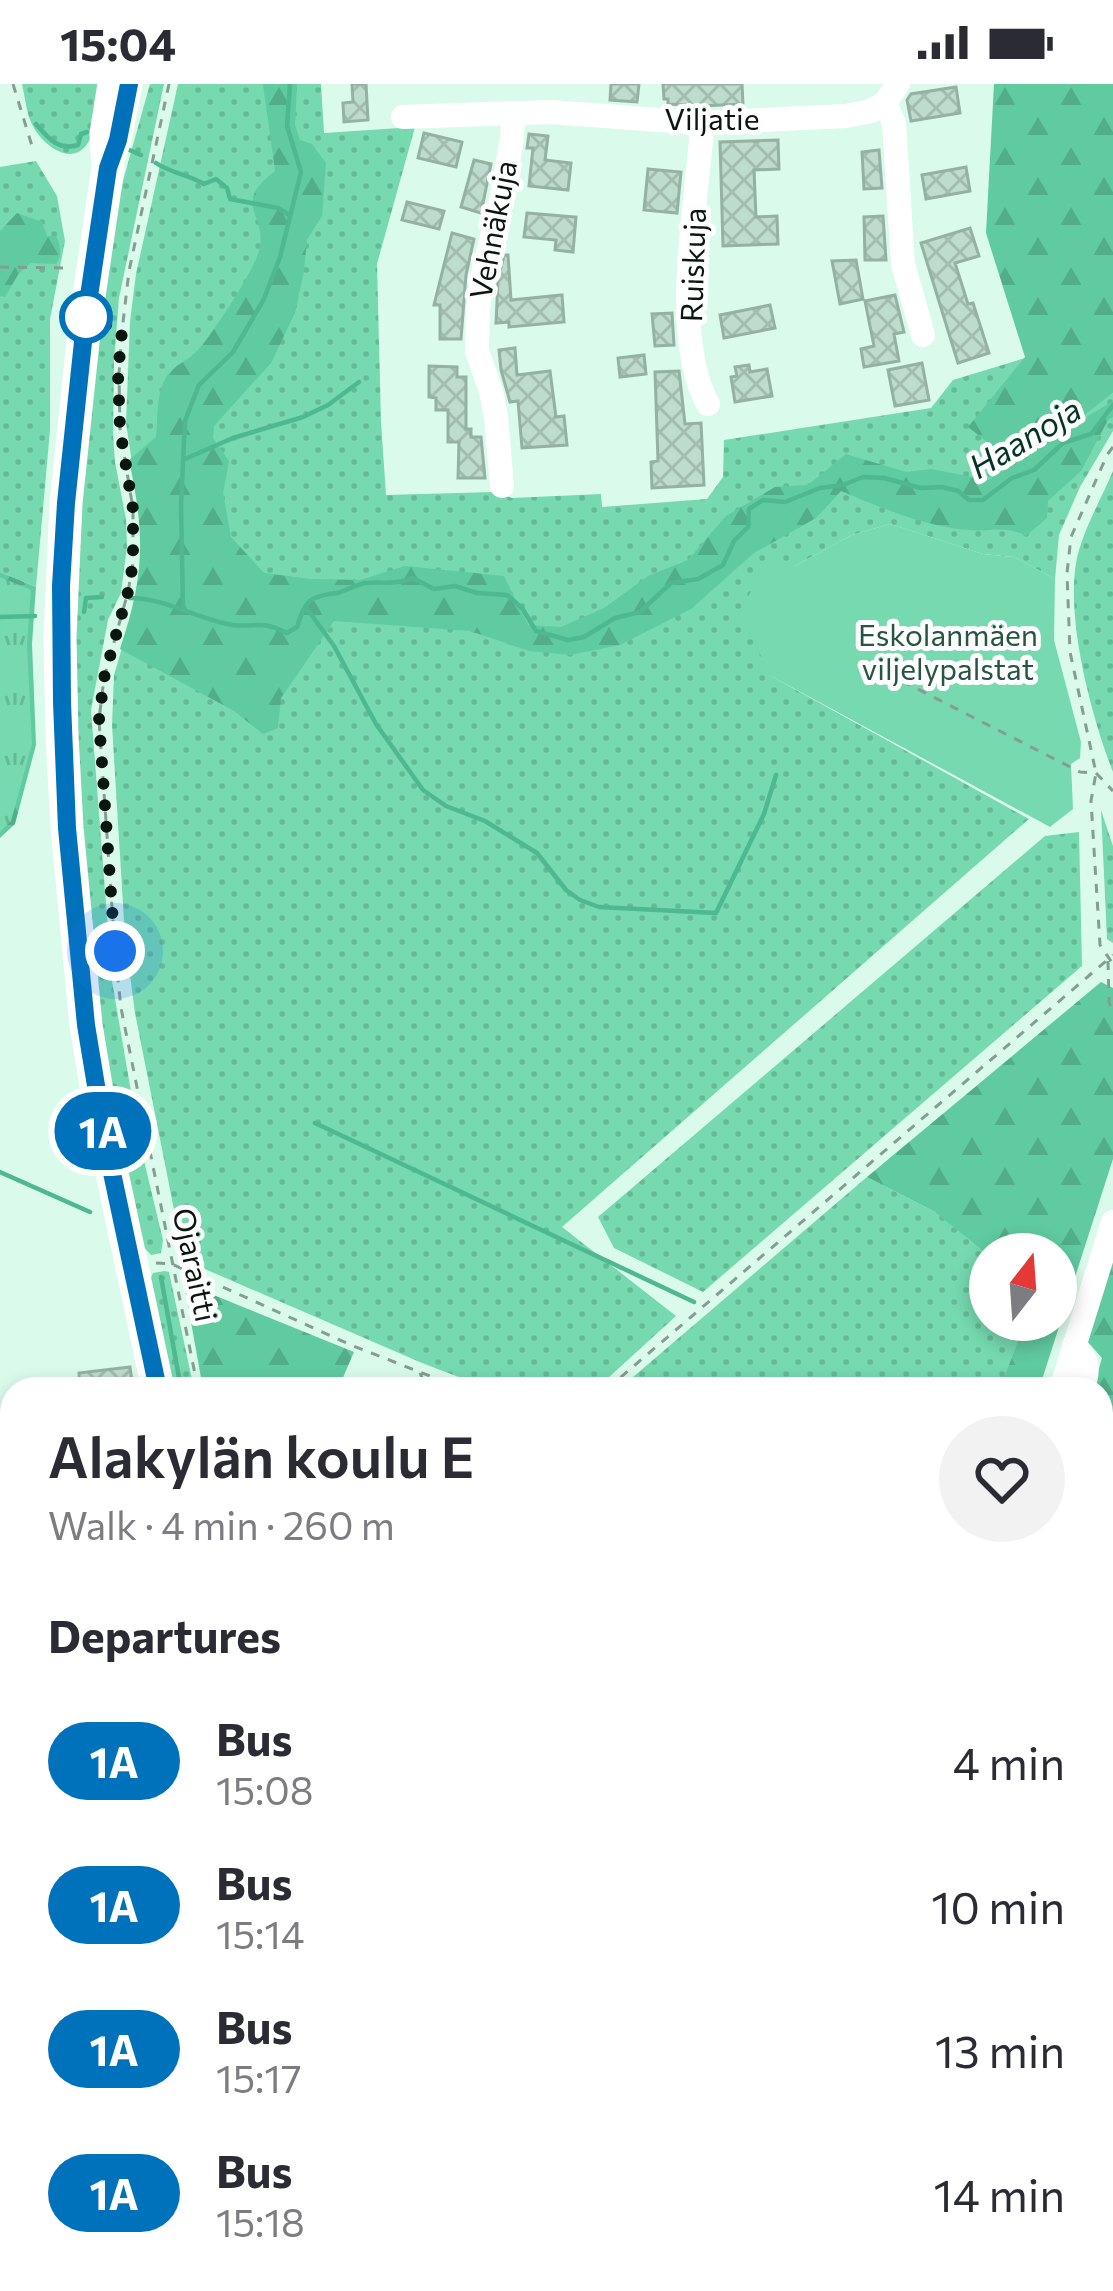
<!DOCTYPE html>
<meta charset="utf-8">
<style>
:root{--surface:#fff;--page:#f2f2f3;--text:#2b2b33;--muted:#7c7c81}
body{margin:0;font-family:Commissioner,sans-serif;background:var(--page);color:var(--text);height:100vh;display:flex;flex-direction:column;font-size:45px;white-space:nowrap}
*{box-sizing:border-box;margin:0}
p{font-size:39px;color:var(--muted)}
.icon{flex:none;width:66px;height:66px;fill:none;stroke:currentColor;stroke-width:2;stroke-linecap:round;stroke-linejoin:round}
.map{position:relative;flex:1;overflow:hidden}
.drawer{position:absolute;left:0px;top:1293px;width:1113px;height:915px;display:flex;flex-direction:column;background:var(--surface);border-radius:36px 36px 0 0;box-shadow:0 6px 18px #0003}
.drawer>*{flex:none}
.badge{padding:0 24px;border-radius:39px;font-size:42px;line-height:78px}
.needle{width:78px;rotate:17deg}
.controls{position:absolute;left:969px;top:1149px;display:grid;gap:24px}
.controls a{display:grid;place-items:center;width:108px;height:108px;border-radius:50%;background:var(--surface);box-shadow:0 6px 18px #0003;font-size:60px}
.you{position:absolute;width:60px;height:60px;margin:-30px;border:9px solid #fff;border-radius:50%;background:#1a73e8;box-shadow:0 0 0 18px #1a73e833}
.map>.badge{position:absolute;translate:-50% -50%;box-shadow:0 0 0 6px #fff}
h2{padding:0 48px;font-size:45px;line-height:108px}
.round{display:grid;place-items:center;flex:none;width:126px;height:126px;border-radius:63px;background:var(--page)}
.overview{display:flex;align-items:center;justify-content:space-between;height:204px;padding:0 48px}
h1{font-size:57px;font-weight:600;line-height:90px}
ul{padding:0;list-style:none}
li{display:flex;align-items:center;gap:36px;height:144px;padding:0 48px}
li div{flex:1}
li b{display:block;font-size:45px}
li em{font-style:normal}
li .badge{min-width:132px;font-weight:700;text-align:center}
.status{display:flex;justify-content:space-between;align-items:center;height:84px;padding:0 60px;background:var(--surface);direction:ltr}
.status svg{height:33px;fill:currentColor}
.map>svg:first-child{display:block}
.grass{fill:url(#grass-dots)}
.forest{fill:url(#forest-firs)}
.park{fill:url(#park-tufts)}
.garden{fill:#76d9b0}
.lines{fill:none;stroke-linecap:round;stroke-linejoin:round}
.stream{stroke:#4eb990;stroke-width:4.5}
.building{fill:url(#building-cross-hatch);stroke:#94b1a3;stroke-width:3}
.path{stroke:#859d92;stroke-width:3;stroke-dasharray:9 9;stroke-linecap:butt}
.minor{stroke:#fff;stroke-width:24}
.major{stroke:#fff;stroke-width:33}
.line-casing{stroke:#fff;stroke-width:27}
.line{stroke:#0072bc;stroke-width:18}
.walk{stroke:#0b1611;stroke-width:12;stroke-dasharray:0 21.6}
.stop-dot{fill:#fff;stroke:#0072bc;stroke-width:6}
.labels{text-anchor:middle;stroke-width:10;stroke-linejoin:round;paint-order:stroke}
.street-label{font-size:30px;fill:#0b1611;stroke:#fefefe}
.park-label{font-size:30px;fill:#285543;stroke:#fefefe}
.water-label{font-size:33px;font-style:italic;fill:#023323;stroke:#fefefe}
</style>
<div class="status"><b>15:04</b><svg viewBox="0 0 49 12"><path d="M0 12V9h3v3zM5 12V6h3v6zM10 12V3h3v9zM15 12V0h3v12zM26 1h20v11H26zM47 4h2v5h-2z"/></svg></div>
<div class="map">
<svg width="1113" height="2207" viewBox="0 0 1113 2207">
<defs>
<pattern id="grass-dots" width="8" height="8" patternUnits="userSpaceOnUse" patternTransform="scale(3)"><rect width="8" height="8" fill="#76d9b0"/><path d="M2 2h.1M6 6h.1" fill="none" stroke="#65ba96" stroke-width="1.8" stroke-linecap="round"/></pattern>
<pattern id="forest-firs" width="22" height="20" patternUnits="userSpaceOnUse" patternTransform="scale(3)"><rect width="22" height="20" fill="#60caa0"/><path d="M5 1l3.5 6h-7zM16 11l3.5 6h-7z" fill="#52ad89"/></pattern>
<pattern id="park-tufts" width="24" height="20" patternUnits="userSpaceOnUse" patternTransform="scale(3)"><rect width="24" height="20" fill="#76d9b0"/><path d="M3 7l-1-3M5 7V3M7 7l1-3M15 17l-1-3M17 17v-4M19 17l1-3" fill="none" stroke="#65ba96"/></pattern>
<pattern id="building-cross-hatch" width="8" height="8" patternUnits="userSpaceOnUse" patternTransform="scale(3)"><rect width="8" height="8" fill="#bedcce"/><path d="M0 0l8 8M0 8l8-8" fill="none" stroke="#a2bcb0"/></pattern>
</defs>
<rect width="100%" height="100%" fill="#dafaeb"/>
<path class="grass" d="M22,0h78c-3,18 -2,41 -11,57 -16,29 -49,3 -58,-19 -5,-11 -6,-26 -9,-38z
M150,0h14l-45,214 -5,62 -1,73 2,29 11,57 1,27 -6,47 -13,27 -17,90 21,271 28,163 23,96 -2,13 -10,2 -10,-11 -43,-231 -19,-205 -6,-190 19,-238 29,-192z
M178,0h143l3,49 91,-6 -38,137 4,158 5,73 109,-3 17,6 89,-4 1,13 105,-8 16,-22 1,-37 207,-32 22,-28 72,-22 -56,69 49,37 95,-71v38l-33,56 -21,48 -4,44 -41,-22 -31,-3 -93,-30 -38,11 -57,31 -24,110 258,143 -467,408 114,89 -80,73h-106l-68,-26 -238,-103 -49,-247 -10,-76 -13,-212 2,-50 18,-61 9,-52 1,-33 -16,-106 4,-101 6,-48z
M36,77l21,35 8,45 -15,78v111l-14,157 -36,-15v-405z
M1113,387v301c-22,-56 -51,-164 -34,-222 8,-27 23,-53 34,-79z
M1101,726l12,36v97l-6,-4z
M1079,748l3,134 -379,326 -89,-44 -16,-31 447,-381z
M867,1093l68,35 121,42h-66v66h61l-33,69h-399z
M165,1187l4,1 25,117h-18l-4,-8 -22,-101 3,-7z
M0,1403l12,67v46l-12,-2z
M474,2196h189l-5,11h-179z"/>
<path class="forest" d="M263,0h34l-2,41 5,15 12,4 14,19 -4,53 -15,24 -3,31 -9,42 -24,50 -57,63 -1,12 16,23 -6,32 8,44 33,36 47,6 49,1 45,-14 99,10 24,49 33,2 43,-19 44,-32 40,-16 38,-44 49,-29 33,-2 38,-31 60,18 25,-3 57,11 26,-17 -46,-36 57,-70 -39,-124 8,-149h119v309l-48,37 48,-29v16l-5,3 -27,51 -33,30 -1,17 -21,18c-21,-11 -33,-4 -56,-6 -46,-3 -87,-22 -129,-39l-25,27 -62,35 -63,56 -71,36 -50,10 -41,-4 -59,-20 -136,-10 -53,77 -3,30 -15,6 -29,-23 -114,-62c25,-74 25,-114 9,-189l27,-23c2,-17 0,-40 8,-56 8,-16 23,-19 34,-31 14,-15 54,-77 60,-96 13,-40 -30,-47 17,-83z
M17,129l25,9 5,14h9c4,9 7,19 0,28l-25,-1 -12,10 -14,24 -5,-1v-65z
M0,488l36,15 -4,57 4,101 -21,79 -15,14z
M1101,898l12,6v171l-74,230h-39l26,-69h30v-66h-66v2l-55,-44 -68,-35z
M1113,1175v306l-12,-11v-165h-8l9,-31 -15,-17z
M184,1199l170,69 -16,37h-135z
M1101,1516l12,6v155l-12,-9z
M1101,2060l12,1v145l-59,-10h47z"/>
<path class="park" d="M0,493l31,13 -4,54 5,100 -21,77 -11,11z"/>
<path class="garden" d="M890,440l93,30 31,3 41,22 -1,61 27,102 -1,16 -9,6 2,45 -23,18 -279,-151 -32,-64 30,-51 26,5 57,-31z"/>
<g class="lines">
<path class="stream" d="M36,40c12,14 22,27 42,21l3,-11 6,-2
M127,65l14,6
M156,79c14,10 32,11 48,21l12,-5 11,9 3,11 48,9 11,7
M185,375l48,-21 70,-21 25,-12 31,-23
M130,514c36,0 66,21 102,27 26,3 27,-6 55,8l10,-6c9,-28 12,-30 40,-34 9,-2 18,-8 28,-10 21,-2 24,3 48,-5l21,11 21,-3 22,7 30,2 15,13 14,23 32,9 16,-3 31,-19 25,-6 31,-29 27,-4 25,-14 11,-24 14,-14 1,-18 14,-9 22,2 35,-14 23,-3 20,-8 21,1 37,10 21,-1 16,4 11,9h14l29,-22 22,-8 29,-27 28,-9 22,-29
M305,522l29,40 42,78 47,66 23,16 39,15 52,32 29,37 14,10 19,7 117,6 48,-99 12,-39
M183,525l-2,-104 4,-84 14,-36 34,-33 31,-53 16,-42 21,-85 -14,-46 3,-42
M84,528l2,-14 16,-1
M0,533l35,-1
M315,1039l379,179
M0,1088l90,40
M161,1193l20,112
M0,1585l12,-10
M1101,1811l12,-20
M1101,1825l12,2
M0,1939l12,-11
M1101,1941h12
M0,1992l12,-14
M0,2073l12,-14
M0,2158l12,-14
M18,2207l9,-11
M73,2207l9,-11
M138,2207l9,-11
M198,2207l9,-11
M248,2207l9,-11
M297,2207l9,-11
M657,2207l5,-11
M842,2207l8,-11
M952,2207l7,-11"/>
</g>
<path class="building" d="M352,0h14l2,36 -24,2 -1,-19 10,-1z
M611,0h28l-2,18 -27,-2z
M663,0h79l1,20 -42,2 -33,-2v-5h-4z
M956,3l4,26 -49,8 -4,-21 4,-6z
M424,49l38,9 -6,25 -38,-9z
M529,50l19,2 -3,24 26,3 -3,27 -39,-4 4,-38h-6z
M778,56l1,29 -25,1 2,47 21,-1 1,28 -55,2 -3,-104z
M879,66l3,38 -18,1 -2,-37z
M474,76l17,4 -10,49 -20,-6z
M966,83l4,24 -44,8 -4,-24z
M648,85l33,3 -4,41 -33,-3z
M407,118l37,9 -5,18 -37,-9z
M527,129l49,4 -3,35 -18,-2 1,-10 -32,-3z
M883,132l3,44h-21l-1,-43z
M970,144l9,28 -24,7 13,41 5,-1 16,50 -31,10 -37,-120z
M452,149l22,6 -8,36 -5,64h-21v-34h-6z
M504,171h4l3,45 51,-5 2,27 -55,5v-5l-13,1 2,-43z
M856,176l7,39 -23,5 -8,-43z
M895,211l9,37 -10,2 5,27 -35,6 -3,-18 13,-3 -9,-45z
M770,221l5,23 -51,10 -4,-23z
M672,229l2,32 -19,1 -3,-32z
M515,264l2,27 33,-4 6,46 8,-1 3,29 -45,3 -4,-47 -8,1 -9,-32 -2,-20z
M644,271l2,19 -26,3 -2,-19z
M922,279l7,37 -34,6 -7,-36z
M749,281l1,7 17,-3 5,27 -37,6 -4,-25 6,-1 -2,-9z
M429,282l28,1v10h9v52h5v8h10l4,41h-27l1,-36h-11v-32h-12v-12l-7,-1z
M679,287l6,53 16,-1 3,62 -52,3 -1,-26 7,-1 -3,-89z
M130,1283l3,22h-53l-1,-16z"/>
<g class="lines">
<path class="path" d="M13,0l19,62
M169,0l-40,187 -7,60 -3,43 1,55 13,80v54l-5,29 -24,86 -5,42 16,231 6,57 77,381
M0,183l66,1 3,4
M1113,363l-6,8 -36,82 -4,36 3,79 26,121 -5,28 9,144 13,19
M902,597l178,91 16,1 17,18
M1108,877l1,41 4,10
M156,1179l16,1 179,81 112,44
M420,1289l7,16
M607,1305l506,-434
M0,1575l12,-12
M460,2196l5,11"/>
<path class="minor" d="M885,19l9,20 9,141 20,71
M403,33l147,-5 151,11 145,-7 25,-5 14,-8 13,-19
M701,39v17c-6,73 -29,201 7,264
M502,402l-6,-69 -5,-26 -14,-40 1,-41 4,-33 19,-77 11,-61 1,-25
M1074,1261c14,14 16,26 8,44
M1061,1305l52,-167
M1101,1489l12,10
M0,1522l12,2"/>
<path class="major" d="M114,0l-8,50 2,34 -23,155 -19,180 -6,134 2,98 5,93 19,197 19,115 53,249
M416,2196l5,11"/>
</g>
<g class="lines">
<defs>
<path id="line" d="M129,0l-11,56 -10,28 -23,155 -19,180 -5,83 1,116 5,126 19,197 19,115 53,249"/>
</defs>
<use href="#line" class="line-casing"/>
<use href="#line" class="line"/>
<path class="walk" d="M86,233l36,14 -4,43 2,55 13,80v54l-5,29 -24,86 -5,42 16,231"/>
</g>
<circle class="stop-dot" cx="86" cy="233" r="24"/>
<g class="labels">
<g class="street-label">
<text x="712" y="46">Viljatie</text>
<text transform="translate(494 146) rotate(-79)" y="10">Vehnäkuja</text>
<text transform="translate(694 181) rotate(-88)" y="10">Ruiskuja</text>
<text transform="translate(194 1181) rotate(78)" y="10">Ojaraitti</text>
</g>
<g class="park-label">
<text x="948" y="562">Eskolanmäen<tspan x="948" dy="34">viljelypalstat</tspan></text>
</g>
<g class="water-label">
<text transform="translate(1025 354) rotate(-31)" y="12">Haanoja</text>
</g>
</g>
</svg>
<div class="controls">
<a><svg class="needle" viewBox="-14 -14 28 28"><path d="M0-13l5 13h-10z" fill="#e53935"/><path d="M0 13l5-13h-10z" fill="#7c7c81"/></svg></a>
</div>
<div class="you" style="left:115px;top:867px"></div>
<b class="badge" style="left:103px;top:1047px;background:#0072bc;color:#fff">1A</b>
<section class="drawer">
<div class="overview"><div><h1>Alakylän koulu E</h1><p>Walk · 4 min · 260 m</p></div><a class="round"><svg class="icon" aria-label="heart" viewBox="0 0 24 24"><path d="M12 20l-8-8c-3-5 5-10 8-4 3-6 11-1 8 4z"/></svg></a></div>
<h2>Departures</h2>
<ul>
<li><span class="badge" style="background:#0072bc;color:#fff">1A</span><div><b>Bus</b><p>15:08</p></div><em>4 min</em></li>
<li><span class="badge" style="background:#0072bc;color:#fff">1A</span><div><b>Bus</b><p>15:14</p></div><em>10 min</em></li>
<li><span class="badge" style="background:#0072bc;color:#fff">1A</span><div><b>Bus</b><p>15:17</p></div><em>13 min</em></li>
<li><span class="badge" style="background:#0072bc;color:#fff">1A</span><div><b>Bus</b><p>15:18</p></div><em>14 min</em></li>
</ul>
</section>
</div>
